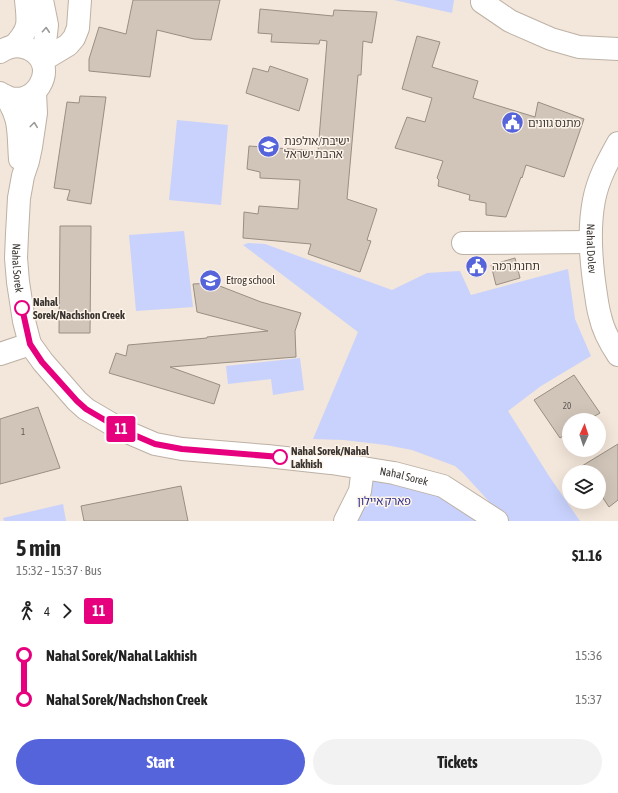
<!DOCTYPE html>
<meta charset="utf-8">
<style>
:root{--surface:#fff;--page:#f2f2f2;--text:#222;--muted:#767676;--accent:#5664db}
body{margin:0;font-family:"Asap Condensed","Noto Sans Hebrew",sans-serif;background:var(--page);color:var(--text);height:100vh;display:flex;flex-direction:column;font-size:15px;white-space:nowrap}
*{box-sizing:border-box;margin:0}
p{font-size:13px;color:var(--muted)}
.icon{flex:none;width:22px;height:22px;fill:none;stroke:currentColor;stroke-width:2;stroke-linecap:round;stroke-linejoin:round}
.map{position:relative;height:521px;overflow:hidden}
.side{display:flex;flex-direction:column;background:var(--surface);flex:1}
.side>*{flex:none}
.badge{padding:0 8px;border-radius:3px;font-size:14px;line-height:26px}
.needle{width:26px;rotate:3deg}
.buttons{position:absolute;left:562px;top:413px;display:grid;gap:8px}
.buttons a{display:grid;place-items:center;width:44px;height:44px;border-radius:50%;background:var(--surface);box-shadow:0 4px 16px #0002;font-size:20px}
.map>.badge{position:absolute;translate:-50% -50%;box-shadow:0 0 0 2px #fff}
.legs{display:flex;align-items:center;gap:6px;height:44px;padding:0 16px;font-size:13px}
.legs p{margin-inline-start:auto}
.summary{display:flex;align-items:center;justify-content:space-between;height:68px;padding:0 16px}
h1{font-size:22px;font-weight:700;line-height:30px}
.action{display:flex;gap:8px;margin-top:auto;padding:8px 16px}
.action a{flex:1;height:46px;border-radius:24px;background:var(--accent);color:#fff;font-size:16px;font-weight:700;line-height:46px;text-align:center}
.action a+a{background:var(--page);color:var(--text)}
ul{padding:0 16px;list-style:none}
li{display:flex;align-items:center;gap:14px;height:44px;font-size:15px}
li i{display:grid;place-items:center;width:6px;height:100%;margin:0 5px;background:currentColor}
li i::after{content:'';width:10px;height:10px;margin:-5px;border:3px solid;border-radius:50%;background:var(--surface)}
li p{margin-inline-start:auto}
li:first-child i{background:linear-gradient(#0000 50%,currentColor 0)}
li:last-child i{background:linear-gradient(currentColor 50%,#0000 0)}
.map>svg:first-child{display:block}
.green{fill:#c8d2fc}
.building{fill:#d1c5b9;stroke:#998e82}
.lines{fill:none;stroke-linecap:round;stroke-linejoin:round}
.minor-casing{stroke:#bdb1a5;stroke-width:24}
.minor{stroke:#fff;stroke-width:22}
.oneway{stroke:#9c9a98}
.line-1-casing{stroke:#fff;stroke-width:9}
.line-1{stroke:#e6007e;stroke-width:6}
.stop-1-dot{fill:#fff;stroke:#e6007e;stroke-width:2}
.labels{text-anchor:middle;stroke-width:3;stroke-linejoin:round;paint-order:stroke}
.number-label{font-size:9px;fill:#5f5852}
.poi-label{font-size:11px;fill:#393430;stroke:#fef4ea;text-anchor:start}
.street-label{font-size:11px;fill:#393430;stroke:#fef4ea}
.stop-label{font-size:11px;font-weight:bold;fill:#393430;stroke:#fef4ea;text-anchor:start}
.park-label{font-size:11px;fill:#282b8a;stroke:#fef4ea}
</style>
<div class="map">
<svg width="618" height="521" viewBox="0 0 618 521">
<rect width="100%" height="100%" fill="#f3e6da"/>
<path class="green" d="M394,0h60l-2,13z
M177,120l51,5 -7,80 -52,-5z
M184,231l9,76 -57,4 -7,-76z
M248,243l17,1 127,46 35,-17 33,-2 11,24 97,-26 7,50 16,37 -50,30 -33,25 41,65 31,45h-73l-44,-48 -8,-7 -43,-16 -26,-5 -42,-5 -31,-1 45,-107 -115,-87z
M300,358l4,32 -31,5 -2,-16 -43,5 -2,-18z
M367,477l73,17 42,27h-131z
M63,504l3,17h-62l-1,-3z"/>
<path class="building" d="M133,0h87l-9,40 -17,-1 -37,-9 -7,47 -61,-6v-12l10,-32 27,7z
M260,9l73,7 1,-6 43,2 -5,31 -9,-2 -2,34h-3l-11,124 30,10 -10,31 4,1 -11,31 -52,-18 3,-10 -68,-6 1,-26 14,2 1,-8 39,3 2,-29 -40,-2v-6l-13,-3 2,-23 69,5 9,-110 -7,-1 -1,4 -48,-2 1,-8 -14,-1z
M417,36l23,6 -8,25 46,14 -5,17 62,19 3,-15 46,17 -20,58 -38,-12 -4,13 -1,-1 -15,40 -20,-2v-12l-17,-3 1,-5 -32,-9 1,-6 -2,-2 6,-17 -48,-13 12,-31 18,5 7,-24 -30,-9z
M270,66l38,13 -9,32 -53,-18 7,-25 15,4z
M80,96l26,1 -15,107 -24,-4 3,-10 -16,-2 13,-86 12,1z
M60,226h31l-1,107h-31z
M515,258l5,20 -24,7 -5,-20z
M212,283l49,19 40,11 -6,18 1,26 -126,10 50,18 -6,19 -105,-31 7,-20 10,3 2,-11 79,-7v-1l61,-6 -71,-19 -4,-28z
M574,375l26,38 -12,7h-19v12l-9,6 -26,-38z
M38,407l22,61 -60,16v-65z
M618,444v56l-9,7 -10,-15v-20h-27z
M181,486l7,35h-104l-3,-15z"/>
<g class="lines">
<defs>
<g id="minor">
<path d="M42,0l5,25 -4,35"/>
<path d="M482,2l28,19 41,18 28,8 39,2"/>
<path d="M14,46c17,-18 14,-24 12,-46"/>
<path d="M0,52c9,-6 19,-8 29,-3 34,16 4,67 -29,44"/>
<path d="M43,60l25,-15 6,-7 4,-10 2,-28"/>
<path id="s1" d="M35,93l1,20 -5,34 -3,14 -5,15 -4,22 -2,36 -1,24 2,24 6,39 6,23 13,18 34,39 9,8 34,20 35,15 27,5 85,7 64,7 32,5 31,5 49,13 54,35"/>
<path d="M5,96c16,21 13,38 15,63"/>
<path id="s2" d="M618,143c-10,18 -20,36 -24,57 -6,31 -3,63 2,95 1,7 2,14 4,21 3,14 10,27 18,39"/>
<path d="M463,243l127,-1"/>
<path d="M0,354l30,-10"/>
<path d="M345,521l15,-30 3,-23"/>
</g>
</defs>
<use href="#minor" class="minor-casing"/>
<use href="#minor" class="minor"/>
</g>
<defs><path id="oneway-chevron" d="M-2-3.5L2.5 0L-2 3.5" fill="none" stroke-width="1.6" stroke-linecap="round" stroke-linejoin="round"/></defs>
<g class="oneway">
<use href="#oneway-chevron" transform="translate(46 30) rotate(-86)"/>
<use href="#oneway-chevron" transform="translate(34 125) rotate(-83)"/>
</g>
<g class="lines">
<defs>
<path id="line-1" d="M22,308l8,36 12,18 35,39 9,8 34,20 35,15 27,5 98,8"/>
</defs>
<use href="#line-1" class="line-1-casing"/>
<use href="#line-1" class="line-1"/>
</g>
<defs>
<symbol id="civic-disc" viewBox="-11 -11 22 22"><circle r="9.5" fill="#5664db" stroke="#fef4ea"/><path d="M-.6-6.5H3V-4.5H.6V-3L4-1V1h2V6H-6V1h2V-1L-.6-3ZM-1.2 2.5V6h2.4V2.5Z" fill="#fff"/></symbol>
<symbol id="school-disc" viewBox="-11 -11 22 22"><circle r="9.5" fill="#5664db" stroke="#fef4ea"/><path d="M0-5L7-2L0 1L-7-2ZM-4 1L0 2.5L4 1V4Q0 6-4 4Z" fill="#fff"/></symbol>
</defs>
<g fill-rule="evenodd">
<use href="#civic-disc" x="500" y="110" width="25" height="25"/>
<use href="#school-disc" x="256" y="134" width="25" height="25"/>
<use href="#civic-disc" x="464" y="254" width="25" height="25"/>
<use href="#school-disc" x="198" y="268" width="25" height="25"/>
</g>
<g class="stop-1-dot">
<circle cx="22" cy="308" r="7"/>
<circle cx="280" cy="457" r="7"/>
</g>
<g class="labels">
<g class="number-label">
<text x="567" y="409">20</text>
<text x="23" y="435">1</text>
</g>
<g class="poi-label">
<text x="528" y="127">מתנס גוונים</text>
<text x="284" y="145">ישיבת/אולפנת<tspan x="284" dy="13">אהבת ישראל</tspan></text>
<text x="492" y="270">תחנת רמה</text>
<text x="226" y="284">Etrog school</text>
</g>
<g class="street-label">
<text dy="4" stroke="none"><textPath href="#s2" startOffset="111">Nahal Dolev</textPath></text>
<text dy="4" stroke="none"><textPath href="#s1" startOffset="177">Nahal Sorek</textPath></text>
<text dy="4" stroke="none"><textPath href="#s1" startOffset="669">Nahal Sorek</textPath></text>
</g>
<g class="stop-label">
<text x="33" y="306">Nahal<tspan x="33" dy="13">Sorek/Nachshon Creek</tspan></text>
<text x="291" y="455">Nahal Sorek/Nahal<tspan x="291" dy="13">Lakhish</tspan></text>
</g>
<g class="park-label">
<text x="384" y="505">פארק איילון</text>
</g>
</g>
</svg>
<div class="buttons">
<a><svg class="needle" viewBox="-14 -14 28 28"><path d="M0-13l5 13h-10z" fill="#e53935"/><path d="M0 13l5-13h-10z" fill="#767676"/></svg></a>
<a><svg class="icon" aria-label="layers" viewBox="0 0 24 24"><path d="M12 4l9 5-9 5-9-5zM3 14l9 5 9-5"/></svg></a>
</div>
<b class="badge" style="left:121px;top:429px;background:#e6007e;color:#fff">11</b>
</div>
<section class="side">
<div class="summary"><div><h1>5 min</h1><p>15:32 – 15:37 · Bus</p></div><b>$1.16</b></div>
<div class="legs"><svg class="icon" aria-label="walk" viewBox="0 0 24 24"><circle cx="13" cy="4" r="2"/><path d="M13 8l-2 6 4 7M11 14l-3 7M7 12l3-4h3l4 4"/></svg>4<svg class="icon" aria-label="forward" viewBox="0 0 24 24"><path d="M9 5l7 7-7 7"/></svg><b class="badge" style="background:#e6007e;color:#fff">11</b></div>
<ul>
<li><i style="color:#e6007e"></i><b>Nahal Sorek/Nahal Lakhish</b><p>15:36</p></li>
<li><i style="color:#e6007e"></i><b>Nahal Sorek/Nachshon Creek</b><p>15:37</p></li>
</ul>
<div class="action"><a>Start</a><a>Tickets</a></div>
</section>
